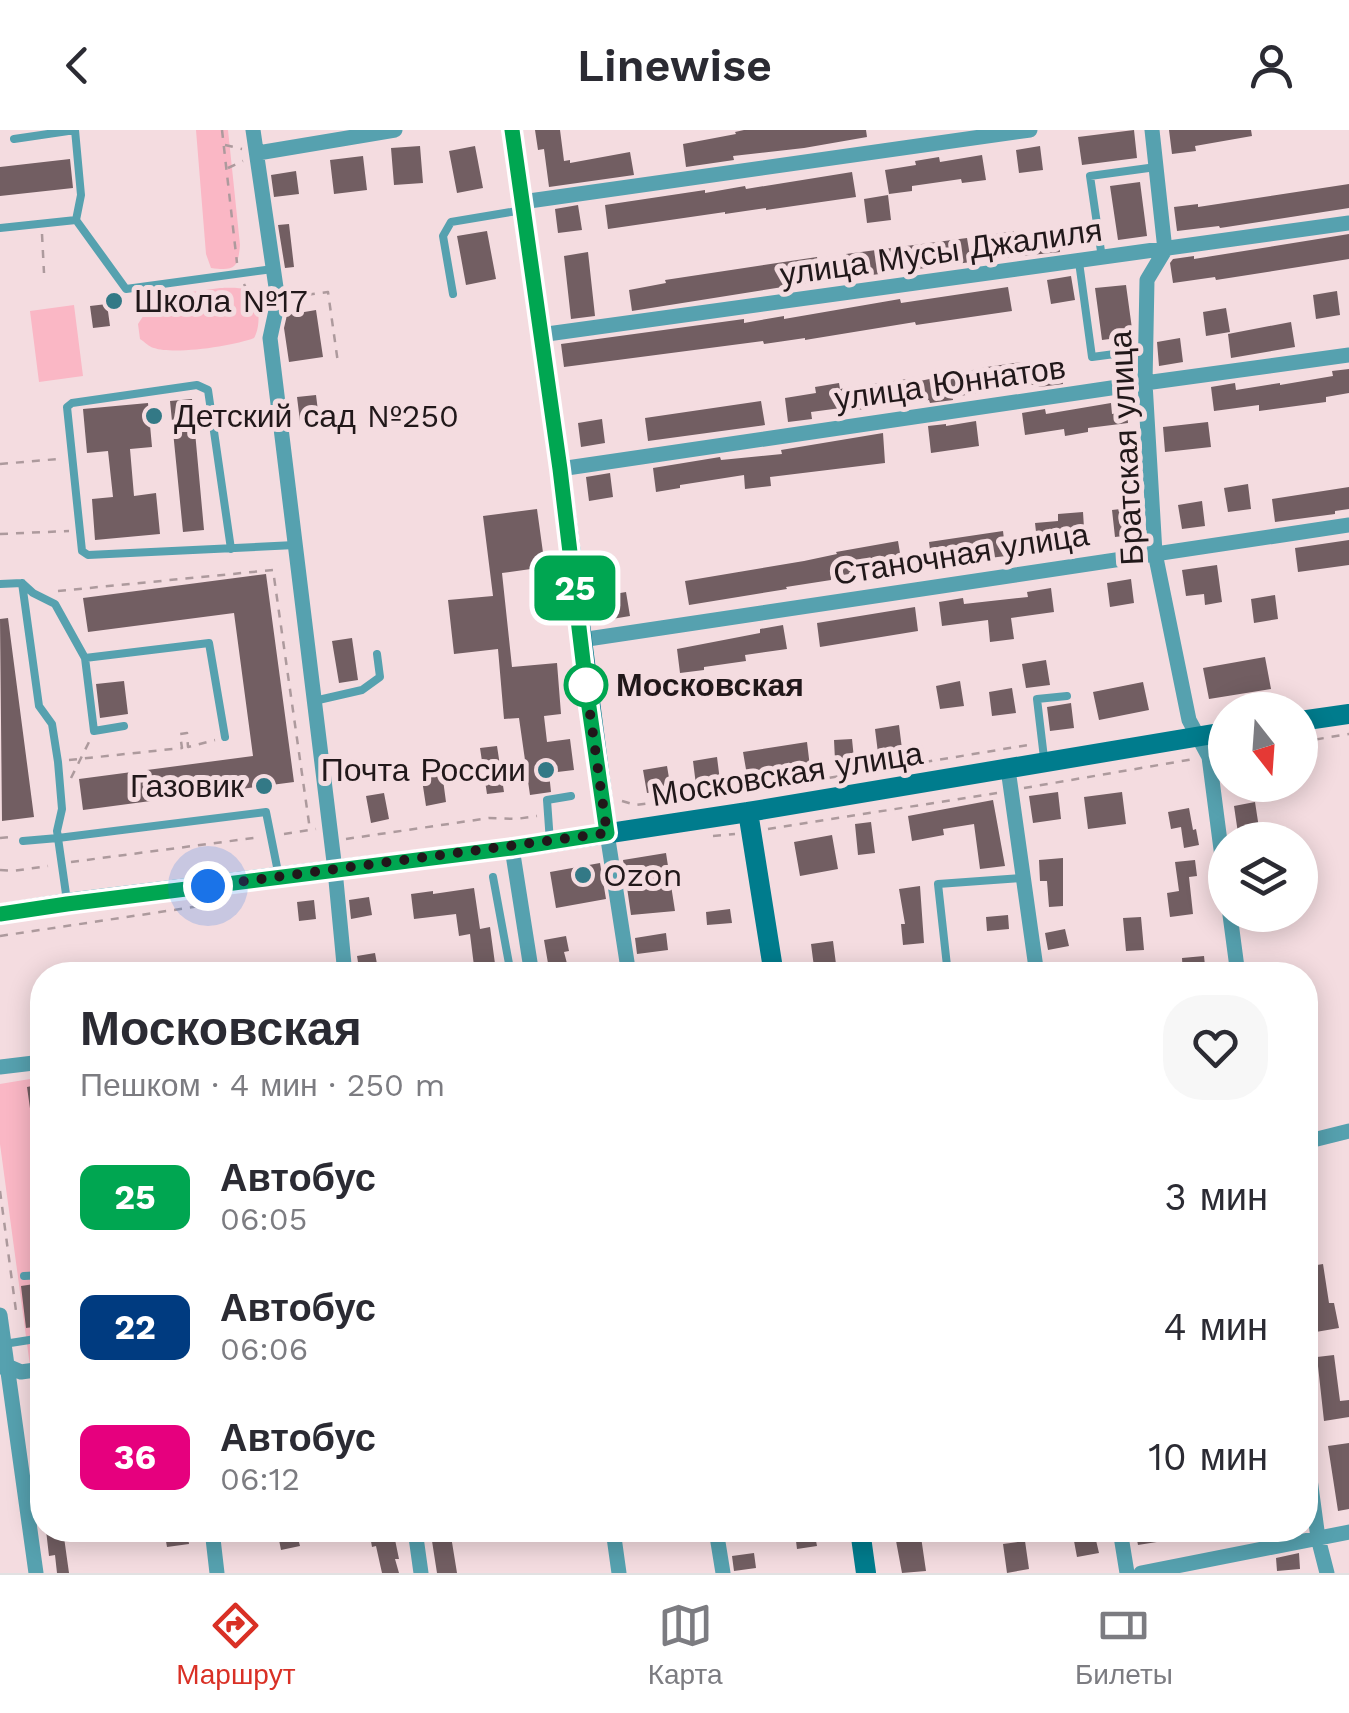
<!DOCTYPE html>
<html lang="ru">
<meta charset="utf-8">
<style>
:root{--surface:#fff;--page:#f7f7f7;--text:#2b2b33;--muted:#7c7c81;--line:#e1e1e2;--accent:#d93025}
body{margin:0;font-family:"Work Sans",sans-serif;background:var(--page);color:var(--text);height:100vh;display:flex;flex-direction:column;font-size:38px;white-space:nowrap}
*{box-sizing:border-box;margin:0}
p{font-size:32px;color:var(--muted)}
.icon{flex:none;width:55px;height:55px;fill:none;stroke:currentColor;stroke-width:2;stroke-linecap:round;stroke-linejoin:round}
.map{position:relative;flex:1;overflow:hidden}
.panel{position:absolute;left:30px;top:832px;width:1288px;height:580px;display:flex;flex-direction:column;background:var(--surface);border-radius:40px;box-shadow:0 5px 25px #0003}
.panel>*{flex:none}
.badge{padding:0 20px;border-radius:15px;font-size:35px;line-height:65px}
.needle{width:65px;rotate:163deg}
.fabs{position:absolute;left:1208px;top:562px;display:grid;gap:20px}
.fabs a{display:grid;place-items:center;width:110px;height:110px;border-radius:50%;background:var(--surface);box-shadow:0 5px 25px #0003;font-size:50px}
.you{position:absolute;width:50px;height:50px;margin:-25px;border:8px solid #fff;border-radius:50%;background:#1a73e8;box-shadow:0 0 0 15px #1a73e833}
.map>.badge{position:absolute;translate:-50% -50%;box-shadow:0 0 0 5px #fff}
.round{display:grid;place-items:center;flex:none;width:105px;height:105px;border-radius:40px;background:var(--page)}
.head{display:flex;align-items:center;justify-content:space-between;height:170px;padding:0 50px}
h1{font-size:48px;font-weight:600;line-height:75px}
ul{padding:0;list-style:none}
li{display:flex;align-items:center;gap:30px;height:130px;padding:0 50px}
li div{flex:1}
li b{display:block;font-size:38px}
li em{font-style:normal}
li .badge{min-width:110px;font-weight:700;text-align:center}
header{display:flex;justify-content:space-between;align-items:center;height:130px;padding:0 50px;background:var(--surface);font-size:45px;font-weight:600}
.menu{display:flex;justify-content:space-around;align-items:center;height:140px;border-top:2px solid var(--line);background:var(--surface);font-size:28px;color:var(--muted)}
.menu a{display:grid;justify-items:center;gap:5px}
.menu .current{color:var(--accent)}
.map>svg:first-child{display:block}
.green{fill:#fab7c5}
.building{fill:#725e62}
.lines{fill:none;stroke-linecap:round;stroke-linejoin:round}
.path{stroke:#ad9a9d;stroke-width:2.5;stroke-dasharray:8 8;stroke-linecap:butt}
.lane{stroke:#56a1af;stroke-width:8}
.street{stroke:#56a1af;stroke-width:15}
.secondary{stroke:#007c8d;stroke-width:20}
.line-casing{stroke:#fff;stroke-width:22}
.line{stroke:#00a651;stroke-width:15}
.walk{stroke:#21181a;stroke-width:10;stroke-dasharray:0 18}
.poi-dot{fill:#337986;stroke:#f4dce0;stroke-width:4}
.stop-dot{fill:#fff;stroke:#00a651;stroke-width:5}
.labels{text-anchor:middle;stroke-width:10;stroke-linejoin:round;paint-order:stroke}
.street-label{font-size:32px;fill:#21181a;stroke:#f4dce0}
.poi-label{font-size:32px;fill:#21181a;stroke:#f4dce0;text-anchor:start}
.stop-label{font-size:32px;font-weight:bold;fill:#21181a;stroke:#f4dce0;text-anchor:start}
</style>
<header><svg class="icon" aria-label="back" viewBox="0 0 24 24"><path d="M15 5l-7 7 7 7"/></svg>Linewise<svg class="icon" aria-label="person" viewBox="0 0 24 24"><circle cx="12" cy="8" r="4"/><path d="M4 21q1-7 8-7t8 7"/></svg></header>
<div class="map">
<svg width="1349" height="1443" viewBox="0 0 1349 1443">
<rect width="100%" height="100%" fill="#f4dce0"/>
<path class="green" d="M196,0h32l12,115c-2,23 -5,26 -29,23l-5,-14z
M220,158c7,0 20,-1 26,2 15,8 15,37 8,48 -20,8 -80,17 -100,10 -5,-1 -9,-6 -14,-9l-2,-15 13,-20 12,-8z
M74,175l9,71 -44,6 -9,-71z
M42,947v287l-12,2 -30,-222v-60z"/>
<path class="building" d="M535,0h25l4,31 6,-1v3l60,-11 4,23 -85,12 -5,-38 -6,1z
M744,0h122l1,7 -63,11 -71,8 1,4 -48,7 -3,-23 53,-10 -1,-2z
M1134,0l3,28 -55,7 -4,-28z
M1169,0h82l1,6 -57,10 1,5 -24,3z
M420,16l3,37 -29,2 -3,-37z
M475,16l8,42 -26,5 -8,-42z
M1040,16l3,24 -24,3 -3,-23z
M982,25l4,25 -24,3 -1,-4 -49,7v5l-23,3 -4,-24 31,-5 -1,-4 24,-4 1,5z
M363,26l4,34 -33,4 -4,-34z
M70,29l3,29 -73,8v-29z
M296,41l3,23 -25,3 -3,-22z
M852,42l4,25 -90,13v-2l-41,6v-2l-117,17 -3,-24 100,-15v3l40,-7 1,3z
M1140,52l7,54 -29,4 -8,-54z
M1349,54v24l-129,20 -1,-2 -42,5 -3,-24 24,-3v3z
M888,65l3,25 -24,3 -3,-24z
M578,75l4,25 -24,3 -3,-24z
M289,94l5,43 -9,1 -7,-43z
M1057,98l3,24 -67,7 -3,-24 24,-4v4z
M487,101l9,48 -30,6 -9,-49z
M1349,104v25l-133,21 -1,-3 -42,6 -3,-20 3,-4 21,-3v3z
M967,108l4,24 -122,16 -3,-24z
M588,122l7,64 -24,3 -7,-63z
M817,127l4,24 -189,30 -3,-21 37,-7 -1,-3z
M1071,146l4,24 -24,4 -4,-24z
M1126,155l7,51 -31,4 -7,-52z
M1008,157l4,24 -96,14 -1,-3 -110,18v-2l-41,6 -1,-3 -199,26 -3,-23 183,-25v4l40,-7v3l116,-20 1,4z
M1337,161l3,24 -24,4 -3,-24z
M107,174l3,22 -17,2 -3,-22z
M1226,178l4,24 -24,4 -3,-24z
M316,180l7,47 -34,5 -5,-34 3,-13z
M1291,192l4,25 -64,11 -3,-24z
M1180,208l3,24 -24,4 -2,-24z
M1059,230l4,24 -24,3 -1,-3 -85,13v3l-23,3 -1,-3 -72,10 -1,-4 -45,6 1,7 -24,3 -3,-24 31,-5 -1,-6 24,-4 1,6 74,-11 1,4 72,-15 35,-5v4z
M1349,239v24l-23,4v5l-67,9v-6l-45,6 -3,-24 24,-4 1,7 44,-7v2l53,-9 -1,-5z
M316,265l3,24 -19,2 -3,-24z
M192,269l12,131 -21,2 -13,-131z
M761,271l4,24 -117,16 -3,-23z
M148,273l4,44 -22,2 4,47 22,-3 4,41 -65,6 -3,-41 21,-2 -5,-46 -21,2 -4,-44z
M1111,273l1,11 15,-2 1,11 -40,5v4l-23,4 -1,-7 -39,6 -3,-22 23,-4 1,5z
M602,289l3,24 -24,4 -3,-24z
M976,291l3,25 -48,7 -3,-27 18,-2v2z
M1208,292l3,25 -46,5 -2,-25z
M883,303l2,30 -115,14 1,9 -26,3 -1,-14 -64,10v3l-24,4 -3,-24 67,-11 1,3 61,-6 -1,-4z
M610,343l3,24 -24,4 -3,-24z
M1248,354l3,25 -23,3 -4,-24z
M1349,357v22l-14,2v3l-60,8 -3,-23z
M1202,371l3,25 -23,3 -4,-24z
M1129,378l3,27 -17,2 -3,-27z
M537,379l8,58 -43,6 10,94 45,-4 4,51 -17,2 3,26 23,-3 4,31 -25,3 2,19 -21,3 -11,-77 -15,1 -6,-70 -44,5 -6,-54 45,-4 -10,-80z
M1083,382l2,32 -47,5 -3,-26 23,-2v-7z
M1003,401l3,25 -74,9 -3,-23z
M1349,410v25l-51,7 -3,-24z
M898,411l4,24 -71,12v3l-45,7 1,2 -98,16 -4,-24 119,-20 33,-7 -1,-2z
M1217,435l5,37 -17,3 -1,-11 -18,2 -4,-26z
M266,444l28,208 -211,28 -4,-31 174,-23 -19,-143 -146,19 -5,-34z
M1131,449l3,24 -24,4 -3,-24z
M1051,458l3,24 -43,6 3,21 -24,3 -2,-22 -46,6 -3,-24 24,-4 1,6 64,-7 -1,-5z
M626,462l4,24 -24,4 -3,-24z
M1275,465l3,24 -24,4 -3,-24z
M915,477l3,24 -98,16 -3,-24z
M8,488l26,199 -32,4 -2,-202z
M783,495l4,24 -42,6 1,6 -42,6v3l-24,3 -3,-24 83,-16v-4z
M352,508l6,42 -19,3 -7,-42z
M1265,527l6,32 -62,10 -6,-31z
M1046,530l4,25 -24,3 -4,-24z
M124,551l4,33 -28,4 -4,-34z
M960,551l4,25 -24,3 -4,-23z
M1143,552l6,28 -50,10 -6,-28z
M1012,558l4,25 -24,3 -3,-24z
M1071,573l3,25 -24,3 -3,-24z
M899,595l3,24 -24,4 -3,-24z
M852,609l2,20 -19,1 -1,-20z
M807,612l3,25 -63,8 -4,-23z
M497,616l7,46 -17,2 -7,-46z
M440,627l6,45 -20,4 -7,-46z
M717,627l3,24 -24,4 -3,-24z
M667,636l4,24 -24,3 -4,-23z
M1058,662l3,27 -28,4 -4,-27z
M1122,662l4,32 -38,5 -4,-32z
M384,663l5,26 -18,4 -5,-27z
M993,670l12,66 -25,3 -6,-45 -31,5 1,6 -32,6 -4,-25z
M1255,672l4,26 9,-1 1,12 -30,1 -5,-34z
M1189,678l4,22 3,-1 3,16 -15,3 -3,-21 -10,2 -3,-17z
M871,692l4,31 -17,2 -3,-31z
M832,705l6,34 -38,7 -6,-34z
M666,723l9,58 -44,4 -8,-55z
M1063,728v48l-14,1 -2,-26h-7l-1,-21z
M1195,730l2,16 -8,1 4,37 -23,3 -3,-24 12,-2 -4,-29z
M600,733l6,36 -50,9 -6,-36z
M920,756l4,57 -21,2 -2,-21h4l-6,-35z
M474,758l6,41 10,-2 6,44 -21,3 -5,-40 -11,2 -3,-22 -42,5 -3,-25 22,-3v3z
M369,767l3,18 -21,4 -2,-19z
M314,770l2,19 -17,2 -2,-19z
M730,779l2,14 -25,2 -1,-13z
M1008,785l1,14 -22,2 -1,-14z
M1141,787l3,33 -18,1 -3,-33z
M1065,799l4,17 -21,4 -3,-17z
M666,803l2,17 -31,4 -2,-16z
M566,806l3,15 -5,1 6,23h-20l-6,-35z
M833,811l3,23 -22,3 -3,-23z
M375,823l4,22h-19l-3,-19z
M1204,826l2,19h-23l-1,-17z
M42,954v60h-7l-8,-57z
M1323,1134l6,39h5l5,25 -29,5 -5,-25v-41z
M41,1153l1,43 -16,2 -5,-42z
M1334,1225l6,46 9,-1v17l-25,4 -7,-64z
M1349,1313v66l-11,2 -10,-65z
M46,1400h17l6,43h-12l-2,-18 -6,1z
M164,1400h23l2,14 -22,3z
M277,1400h19l4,16 -19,4z
M369,1400h24l6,29h-4l4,14h-17l-6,-27 -4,1z
M436,1400h14l7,43h-20l-5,-32 6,-1z
M814,1400l3,16 -20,3 -2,-16z
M894,1400h26l6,41 -24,2z
M1135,1400h26l2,11 -25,4z
M1095,1406l4,17 -22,4 -3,-16z
M1025,1411l4,28 -22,4 -4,-29z
M754,1423l2,15 -22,3 -2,-15z
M1299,1423l1,16 -23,2 -1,-13z"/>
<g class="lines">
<path class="path" d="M222,0l15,133
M225,15l17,4
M228,38l15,-7
M42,104l2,39
M244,154l14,29
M291,167l37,-5 10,71
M0,334l58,-5
M0,404l69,-3
M58,461l215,-21 37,260
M1276,580l13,-2
M1300,612l49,-8
M69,630l113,-12 -2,-14 7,-1 1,14 27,-7
M71,648l19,-38
M798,653l230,-38
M1024,658l170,-29
M622,671l14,4 161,-22
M768,699l229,-36
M284,704l32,-5
M713,706l22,-2
M0,708l10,-1
M346,709l143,-21 27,1 21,-3
M71,732l190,-25
M0,740l13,1 35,-5
M0,806l220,-33
M0,1061l16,120"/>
<path class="lane" d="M75,0l6,65 -5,25
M14,9l61,-9
M0,98l76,-8 50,69 147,-20
M1102,128l-12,-82 66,-9
M1079,132l13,95 53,-7
M453,164l-10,-58 8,-14 72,-12
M231,419l-23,-159 -11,-5 -125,18 -5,4 15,144 6,4 207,-10
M22,453l17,123 13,18 6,38 4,47 -5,22 1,7 -35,3
M0,454l22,-1 11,10 22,11 30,54 124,-15 16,94
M85,528l9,73 30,-5
M314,571l48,-11 18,-13 -3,-23
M1044,628l-7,-59 30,-3
M550,712l-3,-42 24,-4
M493,747l17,92 20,-4
M67,771l-9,-63 208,-26 13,65
M948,845l-10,-91 84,-6
M1088,845l36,-4
M24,1146l18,-1
M4,1214l38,-6"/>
<path class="street" d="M253,0l25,171 -8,37 65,532 10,105
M1152,0l13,120 -18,30 -2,103 10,170 34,167 20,37 16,123
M258,23l137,-23
M522,72l508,-72
M540,205l809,-112
M560,339l585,-86 204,-28
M581,510l768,-115
M1008,639l29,206
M607,703l22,142
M512,718l20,127
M1230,785l8,60
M0,937l42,-5
M1305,1012l44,-11
M0,1185l36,258
M0,1237l7,-1 14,6 21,-3
M1305,1312l13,96 9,35
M212,1400l5,43
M415,1400l6,43
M613,1400l6,43
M716,1400l7,43
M1120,1400l7,43
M1141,1443l208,-41"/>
<path class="secondary" d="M512,0l48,339 47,364
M1300,591l49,-7
M748,682l26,163
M0,784l67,-11 445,-55 236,-36 477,-80
M860,1400l6,43"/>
</g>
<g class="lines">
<defs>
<path id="line" d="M0,784l67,-10 445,-56 95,-15 -21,-147 -26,-217 -48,-339"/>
</defs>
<use href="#line" class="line-casing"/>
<use href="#line" class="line"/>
<path class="walk" d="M208,756l399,-53 -21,-148"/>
</g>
<g class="poi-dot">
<circle cx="114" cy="171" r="10"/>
<circle cx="154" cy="286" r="10"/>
<circle cx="546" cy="640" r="10"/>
<circle cx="264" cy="656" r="10"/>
<circle cx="583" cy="745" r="10"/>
</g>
<circle class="stop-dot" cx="586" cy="555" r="20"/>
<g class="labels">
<g class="street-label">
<text transform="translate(941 122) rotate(-8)" y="11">улица Мусы Джалиля</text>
<text transform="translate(950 253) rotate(-8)" y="11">улица Юннатов</text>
<text transform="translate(1126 318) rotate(-93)" y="11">Братская улица</text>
<text transform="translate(961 424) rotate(-9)" y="11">Станочная улица</text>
<text transform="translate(787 644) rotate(-9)" y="11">Московская улица</text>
</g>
<g class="poi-label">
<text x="134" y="182">Школа №17</text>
<text x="174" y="297">Детский сад №250</text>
<text x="526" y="651" text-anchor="end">Почта России</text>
<text x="244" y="667" text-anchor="end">Газовик</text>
<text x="603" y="756">Ozon</text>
</g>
<g class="stop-label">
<text x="616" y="566">Московская</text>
</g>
</g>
</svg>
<div class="fabs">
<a><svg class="needle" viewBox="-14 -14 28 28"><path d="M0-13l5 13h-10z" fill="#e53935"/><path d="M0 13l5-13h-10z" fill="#7c7c81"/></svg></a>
<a><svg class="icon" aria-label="layers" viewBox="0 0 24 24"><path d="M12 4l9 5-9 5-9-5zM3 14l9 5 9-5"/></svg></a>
</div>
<div class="you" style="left:208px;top:756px"></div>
<b class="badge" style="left:575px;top:458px;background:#00a651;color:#fff">25</b>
<section class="panel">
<div class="head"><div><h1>Московская</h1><p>Пешком · 4 мин · 250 m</p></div><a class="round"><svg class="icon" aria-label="heart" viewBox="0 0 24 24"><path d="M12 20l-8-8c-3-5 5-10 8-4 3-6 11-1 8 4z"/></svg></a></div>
<ul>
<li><span class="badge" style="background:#00a651;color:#fff">25</span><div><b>Автобус</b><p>06:05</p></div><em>3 мин</em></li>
<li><span class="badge" style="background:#003b80;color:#fff">22</span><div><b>Автобус</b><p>06:06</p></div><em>4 мин</em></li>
<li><span class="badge" style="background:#e6007e;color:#fff">36</span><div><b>Автобус</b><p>06:12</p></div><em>10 мин</em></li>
</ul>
</section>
</div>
<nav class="menu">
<a class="current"><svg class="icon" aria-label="directions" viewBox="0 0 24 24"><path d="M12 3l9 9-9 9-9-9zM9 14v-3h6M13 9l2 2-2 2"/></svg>Маршрут</a>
<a><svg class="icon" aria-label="map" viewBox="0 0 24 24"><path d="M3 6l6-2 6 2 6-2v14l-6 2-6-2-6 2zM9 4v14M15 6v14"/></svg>Карта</a>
<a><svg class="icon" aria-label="tickets" viewBox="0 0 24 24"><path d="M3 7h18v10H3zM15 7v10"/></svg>Билеты</a>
</nav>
